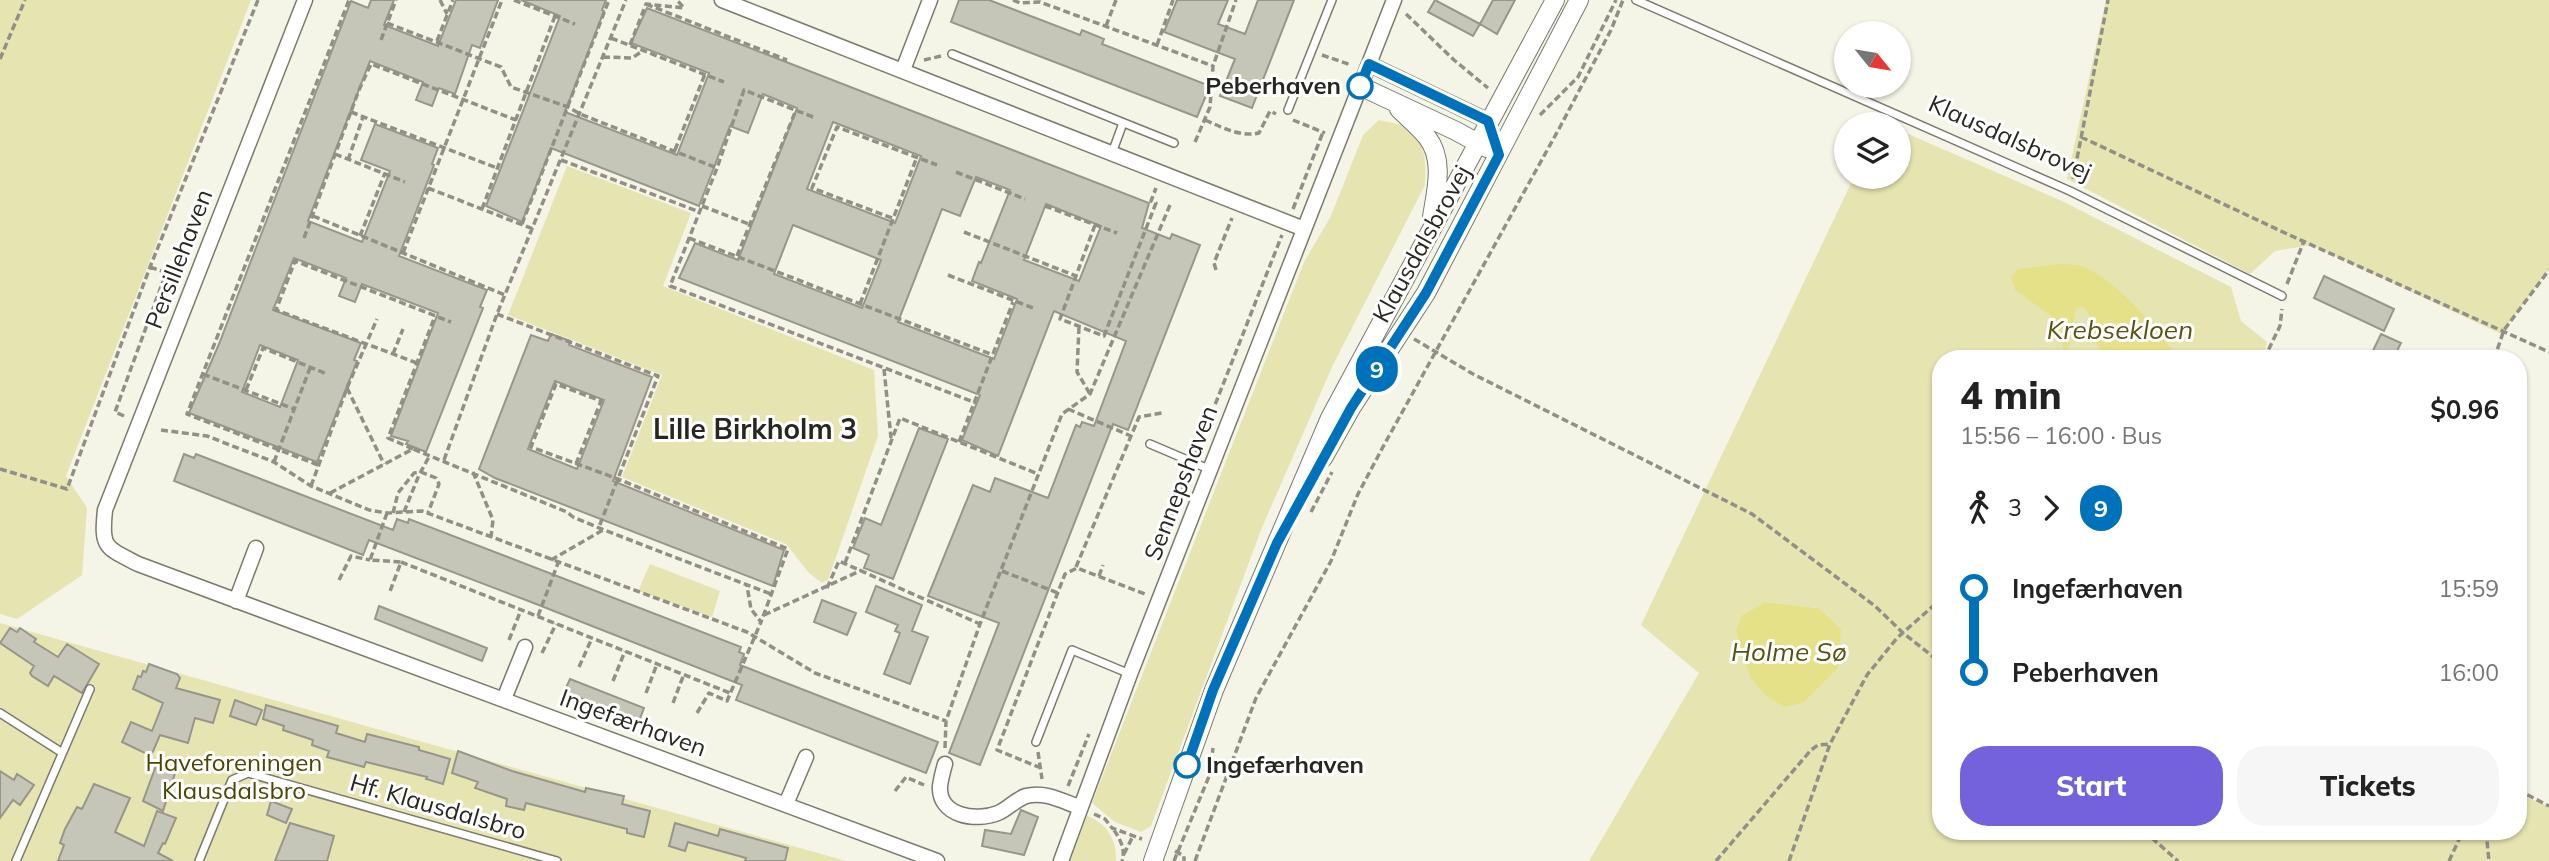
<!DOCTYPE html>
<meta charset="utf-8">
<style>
:root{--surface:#fff;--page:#f6f6f6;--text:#222;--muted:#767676;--accent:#7462dd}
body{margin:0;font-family:Mulish,sans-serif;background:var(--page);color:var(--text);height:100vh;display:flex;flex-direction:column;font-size:26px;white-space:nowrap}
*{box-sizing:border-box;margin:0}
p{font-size:23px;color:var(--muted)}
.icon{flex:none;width:38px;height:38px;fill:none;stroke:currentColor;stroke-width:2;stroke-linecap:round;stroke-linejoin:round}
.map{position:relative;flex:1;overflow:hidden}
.details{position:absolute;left:1932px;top:350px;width:595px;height:490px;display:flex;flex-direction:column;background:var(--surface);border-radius:28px;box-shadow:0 2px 5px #0004}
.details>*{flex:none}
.badge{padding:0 14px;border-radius:23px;font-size:24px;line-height:46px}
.needle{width:46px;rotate:120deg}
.controls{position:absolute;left:1834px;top:21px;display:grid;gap:14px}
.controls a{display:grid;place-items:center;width:77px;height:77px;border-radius:50%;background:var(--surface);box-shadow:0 2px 5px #0004;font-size:35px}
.map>.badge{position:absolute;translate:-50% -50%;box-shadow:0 0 0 4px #fff}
.legs{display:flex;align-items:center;gap:10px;height:77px;padding:0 28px;font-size:23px}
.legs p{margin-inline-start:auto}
.overview{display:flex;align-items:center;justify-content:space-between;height:119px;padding:0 28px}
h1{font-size:38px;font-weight:800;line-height:52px}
.cta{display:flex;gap:14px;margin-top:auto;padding:14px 28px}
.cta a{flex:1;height:80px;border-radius:28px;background:var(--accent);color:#fff;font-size:28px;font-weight:800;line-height:80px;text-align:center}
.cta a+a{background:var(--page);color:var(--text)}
ul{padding:0 28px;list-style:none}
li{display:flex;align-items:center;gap:24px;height:84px;font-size:26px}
li i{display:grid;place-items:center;width:10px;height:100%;margin:0 9px;background:currentColor}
li i::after{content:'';width:18px;height:18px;margin:-9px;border:5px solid;border-radius:50%;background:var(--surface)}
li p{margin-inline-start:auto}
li:first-child i{background:linear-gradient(#0000 50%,currentColor 0)}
li:last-child i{background:linear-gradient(currentColor 50%,#0000 0)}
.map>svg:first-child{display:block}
.green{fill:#e6e5b1;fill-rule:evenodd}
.water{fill:#e5e189}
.building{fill:#c5c5b8;stroke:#97968b;stroke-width:2;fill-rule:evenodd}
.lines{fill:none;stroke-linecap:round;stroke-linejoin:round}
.service-casing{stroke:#7a7a6e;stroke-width:10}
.minor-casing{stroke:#7a7a6e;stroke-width:17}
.tertiary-casing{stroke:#7a7a6e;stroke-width:20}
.path{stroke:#909087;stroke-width:3.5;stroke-dasharray:7 3.5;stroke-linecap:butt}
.service{stroke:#fff;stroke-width:7}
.minor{stroke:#fff;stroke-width:14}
.tertiary{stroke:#fff;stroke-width:18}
.line-1-casing{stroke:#fff;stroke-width:16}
.line-1{stroke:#0072bc;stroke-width:10}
.stop-1-dot{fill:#fff;stroke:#0072bc;stroke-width:3.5}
.labels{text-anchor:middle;stroke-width:6;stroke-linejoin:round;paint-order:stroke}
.stop-label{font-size:24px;font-weight:bold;fill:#272722;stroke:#fff;text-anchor:end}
.street-label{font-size:24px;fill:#272722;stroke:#fff}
.park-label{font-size:24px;fill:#4b4700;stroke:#fff}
.water-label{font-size:26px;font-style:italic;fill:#575310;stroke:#fff}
.quarter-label{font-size:28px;font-weight:bold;fill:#272722;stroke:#fff}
</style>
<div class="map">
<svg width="2549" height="861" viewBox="0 0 2549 861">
<rect width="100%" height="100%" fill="#f4f4e7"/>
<path class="green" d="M0,0h251l-185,476 21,32 -5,67 -65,44 -17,-5z
M2106,0h443v269l-48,65 -190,-89 -36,6 -25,23 -183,-95z
M1379,120c8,2 21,3 28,8 20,13 19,37 18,57l-93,182 -71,163 -110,296 -10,6 -26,-10 -23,-19 212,-541 27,-46 32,-81z
M1899,130l163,71 169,86 10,34 26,21 -4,17h-322v472h577v-37l31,12v55h-960l110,-188 -58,-48 213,-448h45zM1765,602l53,6 -76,7z
M567,166l124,47 -28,73 211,84 4,66 -50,144 -6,3 -13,-10 -23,-29 -164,-67 40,-102 -154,-60z
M650,564l70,27 -8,26 -74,-26z
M0,623l846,238h-846z
M1087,816c20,7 30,24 29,45h-46z"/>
<path class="water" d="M2057,264c9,0 19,0 27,3 34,14 74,62 95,92h-73l-13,-21 -4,-23 -6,-8 -7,2 -9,50 -13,-41 -39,-28 -4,-13 7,-8z
M1765,602l53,6 23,21 -3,39 -35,35 -19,4 -20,-13 -14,-17 -14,-46 6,-16z"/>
<path class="building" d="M371,0h23l-10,25 54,21 18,-46h42l-18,48 -8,-3 -17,49 -16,-6 -7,18 -16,-6 7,-18 -53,-21 -62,160 54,21 28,-71 -29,-11 14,-36 63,24 -6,16 2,1 -35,91 88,34 -7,17 3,1 -57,144 -20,-8 2,-3 -17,-5 47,-123 -76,-29 -7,18 -16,-6 7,-18 -52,-20 -21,52 88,33 -7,17 3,1 -40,101 -128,-49 30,-69 132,-343 17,7zM260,345l38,15 -18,47 -38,-15z
M521,0h85l-4,10 2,1 -39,101 112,43 32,-82 -78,-30 16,-35 502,195 -7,25 28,11 2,-5 28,11 -72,185 -15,-6 -133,341 -31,-12 50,-130 -71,-27 45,-111 17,7 5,-14 53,20 28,-73 4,2 2,-5 12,4 32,-85 -72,-30 -56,145 -36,-16 18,-45 -301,-117 16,-35 43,17 59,-152 -34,-14 -15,39 -18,-7 -31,80 -148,-58 -29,74 -36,-16 74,-190zM833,122l88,34 -26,67 -88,-34zM976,177l34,13 -29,73 -2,-1 -7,19 45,18 -23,60 -96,-37 44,-113 18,7zM1046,204l55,22 -22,55 -55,-21zM793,225l88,35 -19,48 -88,-34z
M959,0h30l91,35 2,-5 22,9 -2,5 108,42 -13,31 -246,-95z
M1177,0h51l-10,24 27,10 13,-34h36l-42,108 -32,-12 15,-37 -71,-27z
M1435,0l45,24 -7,12 -45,-24z
M1493,0h22l-18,34 -17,-10z
M2324,276l70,33 -10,22 -70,-33z
M551,334l19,7 -1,4 83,32 -39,104 171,69 -11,36 -278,-108 -16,-9 52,-134 17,6zM555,381l49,19 -27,69 -49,-20z
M2381,334l20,9 -8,16h-24z
M919,428l29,11 -55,140 -29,-11 5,-13 -16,-7 12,-30 16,7z
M184,454l10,4 2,-4 197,76 4,-11 11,4 1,-4 332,128 -2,5 5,2 -4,11 198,77 -12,31 -190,-73 6,-15 -211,-83 -162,-62 -6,15 -189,-74z
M876,586l46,19 -10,26 16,6 -18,47 -26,-10 16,-41 -5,-2 3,-6 -32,-13z
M822,600l34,13 -9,22 -33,-13z
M379,606l108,42 -5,13 -107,-42z
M10,628l7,4 3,-4 16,11 -2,3 24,15 9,-13 32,20 -17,29 -28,-17 -6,10 -16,-10 -2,-3 4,-7 -34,-23z
M149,664l28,10 3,4 -4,10 44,12 -7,23 -18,-5 -7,25 -28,-8 -9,21 -29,-14 9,-20 21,9 11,-28 -30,-14 5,-13 3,1 2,-6 3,1z
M570,679l74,29 -5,13 -75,-29z
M235,700l27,10 -6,15 -26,-9z
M266,705l72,21 -2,7 29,9 2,-8 52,13v3l31,9 -7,25 -17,-5 1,-2 -61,-15 -2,5 -37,-10 2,-6 -17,-6 1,-5 -30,-10 1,-4 -21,-7z
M458,751l54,20 73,21 1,-4 38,8 -2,8 28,7 -6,26 -17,-4v-4l-101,-26 -2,7 -18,-4 1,-7 -32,-11 3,-6 -26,-9z
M157,763l19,7 -13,41 -20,-10z
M0,771l14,9 3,-6 17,11 -14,20 -7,-5 -13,18z
M94,784l36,14 -15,34 29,14 13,-35 19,7 -11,26 -2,-1 -5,10 15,8h-115l6,-16 -4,-2 5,-14 12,-22 5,2z
M271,801l21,8 -6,14 -19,-8z
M1021,810l17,7 -14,38 -42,-9 3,-16 26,4z
M290,823l44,13 -7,25h-52z
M675,823l43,13 2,-7 68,19 -3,13h-40l1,-3 -58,-16 -3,9 -16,-5z"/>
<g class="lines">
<defs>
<path id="service" d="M1636,0l434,191 212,105
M952,54l222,89
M1288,110l44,-110
M1112,153l11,-30
M1150,444l61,26
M0,713l61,39
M1036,742l36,-92 58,24
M16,861l74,-172
M199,861l33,-81 16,-7 309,88"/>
<path id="minor" d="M305,0l-200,510c-4,38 0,37 33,54l799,297
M722,0l582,229
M1369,64l119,57
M903,70l27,-70
M236,601l20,-53
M504,699l21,-52
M945,764c-2,7 -4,15 -5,22 -2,30 36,36 58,27 10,-4 18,-14 28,-17 19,-5 36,5 53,11
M786,804l20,-47
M1061,861l69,-187 264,-674"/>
<path id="tertiary" d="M1360,86l96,45 31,17
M1399,109c9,9 20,18 28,28 18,23 9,54 5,80
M1323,458l28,-50 75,-115 153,-293
M1153,861l61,-171 116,-272 225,-418"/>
</defs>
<use href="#service" class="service-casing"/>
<use href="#minor" class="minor-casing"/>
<use href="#tertiary" class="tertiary-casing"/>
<path class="path" d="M440,0l7,14
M514,0l61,24
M1013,0l7,3 20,-1 173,64
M646,4l141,56
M1406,14l48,46 34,28
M387,23l114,44 10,20 57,20 12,7 137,54
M1106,26l10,-26
M611,38l113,44
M381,40l15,-40
M437,41l16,-41
M630,45l16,-41 38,4 -7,-8
M1157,45l16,-45
M1322,55l29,10
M603,57l29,1 12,-8
M0,59l25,-59
M924,60l17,-4
M351,112l146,56
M1540,115l38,-38 38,-77
M813,117l-69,-27 -27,78 -47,118 306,117
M1205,120c19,8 34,17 54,13l11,-22 6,3
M1293,120l32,13
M2081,137l204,96 264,119
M1195,142l15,-35 3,-41 23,-66
M675,150l30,-76
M335,154l70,28
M348,160l15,-43
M561,160l139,52
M956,172l69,27
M2073,179l35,-179
M428,188l105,41
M702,206l47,18
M1045,206l72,27
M482,209l73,-193
M1293,209l30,-77
M313,216l192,79
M892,218l-80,-30 25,-61 100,38
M522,224l87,-224
M1095,225l-35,94 44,17 52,-133 -5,-2 5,-13
M964,232l112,44
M360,236l25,-63
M304,238l55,-148 12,-26 145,56
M689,238l304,117
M403,253l99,-253
M737,256l59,-146
M150,267l29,10
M1216,270l-2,-7 18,-45
M948,275l85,33
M2287,284l17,-43
M860,304l57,-147
M497,314l161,62 -59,151
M1079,327l-2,45 13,22
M1414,339l59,35 279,140 123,92 27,26 39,31
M393,354l10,-25
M2264,359l16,-33 2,-17
M2494,359l10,-29 45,-60
M417,363l-141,-53 19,-49 156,61
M884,369l7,69
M203,374l91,35
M347,388l37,76
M246,390l17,-42 64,26
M1068,409l63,27
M124,416l-9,-4 51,-139
M161,430l46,6 67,26 37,24 58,24 18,3 35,-2 325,121 68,41 131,48
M959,442l54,-140
M413,449l-25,-11 47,-122
M1196,453l86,-218
M444,460l53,-146 129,-314
M274,462l36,-94
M576,464l25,-63 -45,-17 -25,63 87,32 170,70 -27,73
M318,465l-131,-51 162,-414
M0,469l67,20 83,-222 108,-267
M473,472l20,48 -2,17
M311,486l36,-98 30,-69
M330,493l83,-44 154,63 6,5 31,13 167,64
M404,512l15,-37 11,-20
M1311,512l21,-40
M387,513l-17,47 31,2 -12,32
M393,513l5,-20 16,-20 7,-1 15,6 3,6 -11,29
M1160,548l28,-75
M551,560l52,-30
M401,562l329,131
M845,563l55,-145 138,56
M1076,567l63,-150 23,-4
M1002,571l56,22
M1099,576l4,-11
M339,580l12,-24 19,4
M827,588l12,-27 141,63
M764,615l98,-45
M538,616l20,-53
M509,640l12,-30
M542,653l14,-29
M579,667l13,-29
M613,681l12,-30
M646,693l11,-29
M673,703l11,-29
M697,713l12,-20 18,8 34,-79 -10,-13 -4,-23
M945,748l1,-27 34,-97 82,-210 28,-20 80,-189
M1038,752l4,27
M1041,768l-44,-18 68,-176 12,-6 68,26
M1068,786l21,-52
M2518,790l31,16
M895,791l11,-14 18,8
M1094,814l11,5 7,9 30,11
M1114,830c6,9 12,20 8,31
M2144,831l34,30
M2486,831l3,30
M1175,851l9,5v5
M1124,854l9,-18
M1174,861l36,-87 3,-26
M1195,861l61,-163 75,-137 27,-67 26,-49 176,-318 51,-97 12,-30
M1716,861l95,-111 7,-5 12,-1
M1789,861l41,-117 37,-69 30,-37 44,-39
M2449,861l14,-30"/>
<use href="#service" class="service"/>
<use href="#minor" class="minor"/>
<use href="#tertiary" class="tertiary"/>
</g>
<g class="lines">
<defs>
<path id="line-1" d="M1187,765l26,-75 64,-147 74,-135 75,-115 73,-138 -11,-34 -119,-57 -9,22"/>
</defs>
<use href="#line-1" class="line-1-casing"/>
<use href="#line-1" class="line-1"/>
</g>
<g class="stop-1-dot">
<circle cx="1360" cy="86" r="12"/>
<circle cx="1187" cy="765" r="12"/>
</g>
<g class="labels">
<g class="stop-label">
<text x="1341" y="94">Peberhaven</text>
<text x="1206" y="773" text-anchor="start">Ingefærhaven</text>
</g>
<g class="street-label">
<text transform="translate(2010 138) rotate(24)" y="8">Klausdalsbrovej</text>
<text transform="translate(1422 244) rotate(-61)" y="8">Klausdalsbrovej</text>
<text transform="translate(179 259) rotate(-69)" y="8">Persillehaven</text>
<text transform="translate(1181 483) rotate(-69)" y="8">Sennepshaven</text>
<text transform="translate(633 723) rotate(20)" y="8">Ingefærhaven</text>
<text transform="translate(438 807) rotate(16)" y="8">Hf. Klausdalsbro</text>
</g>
<g class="park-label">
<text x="234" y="771">Haveforeningen<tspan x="234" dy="28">Klausdalsbro</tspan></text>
</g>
<g class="water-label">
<text x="2120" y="339">Krebsekloen</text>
<text x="1789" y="661">Holme Sø</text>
</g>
<g class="quarter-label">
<text x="755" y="439">Lille Birkholm 3</text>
</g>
</g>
</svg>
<div class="controls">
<a><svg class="needle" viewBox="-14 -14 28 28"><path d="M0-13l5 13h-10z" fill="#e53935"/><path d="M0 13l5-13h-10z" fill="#767676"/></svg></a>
<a><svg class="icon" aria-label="layers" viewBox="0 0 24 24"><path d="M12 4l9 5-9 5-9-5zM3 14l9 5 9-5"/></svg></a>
</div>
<b class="badge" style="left:1377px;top:369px;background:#0072bc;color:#fff">9</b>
<section class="details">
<div class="overview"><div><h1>4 min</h1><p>15:56 – 16:00 · Bus</p></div><b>$0.96</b></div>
<div class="legs"><svg class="icon" aria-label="walk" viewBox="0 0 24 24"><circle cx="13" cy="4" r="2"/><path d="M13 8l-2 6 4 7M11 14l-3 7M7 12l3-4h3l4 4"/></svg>3<svg class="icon" aria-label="forward" viewBox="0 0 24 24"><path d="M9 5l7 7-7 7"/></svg><b class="badge" style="background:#0072bc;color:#fff">9</b></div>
<ul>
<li><i style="color:#0072bc"></i><b>Ingefærhaven</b><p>15:59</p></li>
<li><i style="color:#0072bc"></i><b>Peberhaven</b><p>16:00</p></li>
</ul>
<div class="cta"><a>Start</a><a>Tickets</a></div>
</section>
</div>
